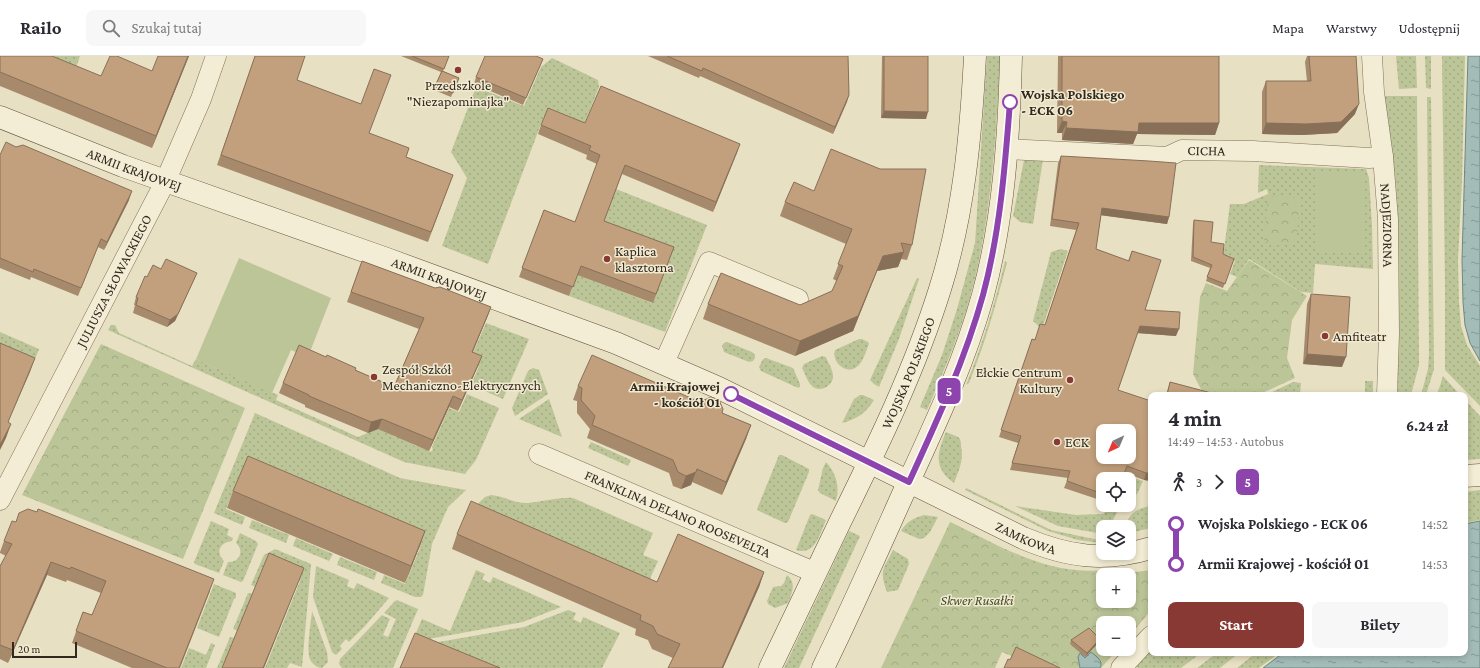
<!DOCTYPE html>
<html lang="pl">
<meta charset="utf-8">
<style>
:root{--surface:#fff;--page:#f7f7f7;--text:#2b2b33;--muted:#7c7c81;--line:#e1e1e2;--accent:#883933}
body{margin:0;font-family:"Crimson Pro",serif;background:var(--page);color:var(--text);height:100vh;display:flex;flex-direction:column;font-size:15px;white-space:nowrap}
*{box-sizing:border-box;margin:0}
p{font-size:13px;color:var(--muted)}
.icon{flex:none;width:22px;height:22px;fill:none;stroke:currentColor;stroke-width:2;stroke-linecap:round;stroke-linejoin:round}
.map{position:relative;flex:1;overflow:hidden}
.drawer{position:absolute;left:1148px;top:336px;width:320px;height:264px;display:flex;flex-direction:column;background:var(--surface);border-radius:8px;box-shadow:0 2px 6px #0003}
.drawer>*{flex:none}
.badge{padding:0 8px;border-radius:6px;font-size:14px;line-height:26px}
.needle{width:26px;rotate:224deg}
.controls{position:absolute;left:1096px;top:368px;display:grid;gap:8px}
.controls a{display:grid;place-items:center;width:40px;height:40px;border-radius:8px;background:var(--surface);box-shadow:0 2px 6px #0003;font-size:20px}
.scale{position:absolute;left:12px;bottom:10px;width:65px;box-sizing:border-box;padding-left:4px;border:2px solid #32291e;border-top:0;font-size:11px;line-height:14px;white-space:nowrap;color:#32291e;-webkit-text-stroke:3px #f1ead1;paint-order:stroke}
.map>.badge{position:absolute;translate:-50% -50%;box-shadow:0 0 0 2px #fff}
.legs{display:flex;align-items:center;gap:6px;height:44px;padding:0 20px;font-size:13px}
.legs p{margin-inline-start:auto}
.summary{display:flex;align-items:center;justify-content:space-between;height:68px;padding:0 20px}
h1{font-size:22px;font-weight:700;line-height:30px}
.cta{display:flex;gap:8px;margin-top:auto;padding:8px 20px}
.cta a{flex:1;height:46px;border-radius:8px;background:var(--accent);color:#fff;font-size:16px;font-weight:700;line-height:46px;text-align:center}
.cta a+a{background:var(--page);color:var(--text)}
ul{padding:0 20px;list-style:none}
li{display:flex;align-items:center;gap:14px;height:40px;font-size:15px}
li i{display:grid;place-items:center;width:6px;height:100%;margin:0 5px;background:currentColor}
li i::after{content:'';width:10px;height:10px;margin:-5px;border:3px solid;border-radius:50%;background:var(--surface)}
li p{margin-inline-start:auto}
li:first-child i{background:linear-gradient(#0000 50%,currentColor 0)}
li:last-child i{background:linear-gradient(currentColor 50%,#0000 0)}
header{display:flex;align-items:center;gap:24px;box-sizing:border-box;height:56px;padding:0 20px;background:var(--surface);border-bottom:1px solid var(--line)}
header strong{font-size:19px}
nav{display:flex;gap:22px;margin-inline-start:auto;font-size:14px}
.search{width:280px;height:36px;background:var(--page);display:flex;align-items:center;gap:10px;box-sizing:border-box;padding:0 14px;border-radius:8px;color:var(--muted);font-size:15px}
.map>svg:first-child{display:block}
.grass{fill:url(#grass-dots)}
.forest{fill:url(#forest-crowns)}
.pitch{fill:#bcc598}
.water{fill:url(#water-ripples);stroke:#6d8884}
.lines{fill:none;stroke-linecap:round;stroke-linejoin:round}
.street-casing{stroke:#80725c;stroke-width:21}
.secondary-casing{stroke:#62533f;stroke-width:23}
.street{stroke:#f4edd5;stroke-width:20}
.secondary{stroke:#f4edd5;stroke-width:22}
.wall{fill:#a78a6c}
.shaded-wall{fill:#887058}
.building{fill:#c2a07d;stroke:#887058;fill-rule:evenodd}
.line-1-casing{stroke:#fff;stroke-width:9}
.line-1{stroke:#8e44ad;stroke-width:6}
.poi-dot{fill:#883933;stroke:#f1ead1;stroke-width:1.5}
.stop-1-dot{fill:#fff;stroke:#8e44ad;stroke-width:2}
.labels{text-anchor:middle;stroke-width:3;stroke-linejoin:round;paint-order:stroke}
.poi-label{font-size:14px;fill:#32291e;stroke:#f1ead1;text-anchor:start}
.stop-label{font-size:14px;font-weight:bold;fill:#32291e;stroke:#f1ead1;text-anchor:start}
.street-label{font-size:14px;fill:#32291e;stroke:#f1ead1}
.park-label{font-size:14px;font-style:italic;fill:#3f4c27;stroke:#f1ead1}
</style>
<header>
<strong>Railo</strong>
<div class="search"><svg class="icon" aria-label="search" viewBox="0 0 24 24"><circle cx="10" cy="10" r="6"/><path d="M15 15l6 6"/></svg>Szukaj tutaj</div>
<nav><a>Mapa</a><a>Warstwy</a><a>Udostępnij</a></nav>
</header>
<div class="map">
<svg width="1480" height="612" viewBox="0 0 1480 612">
<defs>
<pattern id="grass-dots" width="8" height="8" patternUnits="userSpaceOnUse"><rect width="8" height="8" fill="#bcc598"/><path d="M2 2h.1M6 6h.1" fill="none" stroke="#a2a983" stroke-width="1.8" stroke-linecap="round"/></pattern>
<pattern id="forest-crowns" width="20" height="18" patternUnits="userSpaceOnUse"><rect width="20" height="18" fill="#bcc598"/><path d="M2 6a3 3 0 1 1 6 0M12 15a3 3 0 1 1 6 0" fill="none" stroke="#a2a983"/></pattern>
<pattern id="water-ripples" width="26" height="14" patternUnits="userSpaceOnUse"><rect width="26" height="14" fill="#a4bcb7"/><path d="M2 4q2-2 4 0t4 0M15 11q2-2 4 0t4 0" fill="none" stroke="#869994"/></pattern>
</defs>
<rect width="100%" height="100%" fill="#e8e0c3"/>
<path class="grass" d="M23,0h57l-7,20z
M987,0h13c-4,86 -9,173 -34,255 -11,34 -25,67 -39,99l-7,-3 22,-52 15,-46 18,-66z
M1396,0h20l1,32 -18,1z
M1425,0h6v33l-5,-1z
M1442,0h23l-3,124 -4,80 1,42 2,24 6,19 13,21v40l-35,-36v-83z
M552,2l46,22 1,7 -18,45 -37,-16 -56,148 -46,-18 25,-68 -16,-26 25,-65 48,19 17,-39z
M1384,40h33l2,269 -8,30h-13l-1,-177z
M1427,41h4l3,272 -8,26h-5l7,-26 1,-16z
M1043,103l-10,65 -13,-2 -7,-6 11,-56z
M1259,109l107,4 3,9 3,47 1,44 -58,-5 -2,29 -12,-1 -52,-33 -12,18 -7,-3 5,-13 -12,-4 7,-53h14l24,-10 -1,-5 -9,4z
M616,133l91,36 -42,107 -96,-36 8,-21 75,28 18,-47 -74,-15z
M1061,193l7,2 -26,78 -9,-8 18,-69z
M1005,205l2,2c-11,41 -22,81 -38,120l-3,2c16,-40 29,-81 39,-124z
M917,222l2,1 -20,60 -20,48 -5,-3 -4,-4z
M486,267l43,16 -26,60 -32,-14 8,-19 -10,-4z
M111,269h4l4,8 73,33 4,-7 82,36 -2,5 82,37 21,-9 15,5 -1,3 3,1 2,-2 16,7 -1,3 4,1 1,-2 10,5 2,3 3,-2 -1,-3 17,-39 10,4 8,-18 32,14 -23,52 -11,14 -61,-12 -296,-132z
M0,276l39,17 -4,10 -35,-15z
M859,283h3l6,3 1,2c-3,7 -5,15 -10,21 -11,12 -28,-2 -24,-15z
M727,286l25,10 3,3v3l-2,3 -4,1 -25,-10 -2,-6 2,-3z
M822,300l4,1c2,6 8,14 7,21 -2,10 -16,15 -22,7 -4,-4 -6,-12 -9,-17l2,-4z
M766,302l27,10 7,16v2l-1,2 -3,-1 -35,-16 -2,-4 4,-8z
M533,312l6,2 9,24 -33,22 -3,-8 16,-37z
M1443,320l17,19h-23z
M1365,325h8v14h-8z
M1293,326l8,1 -1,12h-34z
M860,339h3l11,5c-8,13 -17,19 -32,23l12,-24z
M549,343l13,38 -43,-18z
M1465,344l15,16v43l-15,1z
M255,357l145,65 66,12 -18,17 -16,37 -9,51 -2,2h-6l-34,-14 3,-8 21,9 15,-36 -179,-75 -15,36 19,8 -3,8 -28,-12z
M946,376c3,2 9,3 12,5 3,2 3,6 3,9 3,14 -2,24 -7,37 -21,-15 -17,-30 -8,-51z
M591,386l40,18 -3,6 -40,-18z
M779,399h3l27,14v3l-21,50 -3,1 -26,-12 -2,-2z
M826,406c10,11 14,24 10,39l-16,-8 -2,-3 5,-22z
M1125,419l18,6 -6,13 -8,7v-22h-5z
M966,432l85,42 48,10 2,3 -23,-3 -30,-9 -83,-41z
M1480,434v30l-15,3v-31z
M491,439c12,1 23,8 36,8 16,-1 31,-6 46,-5l80,35 -10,22 15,6 -14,31 -178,-77 19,-18z
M1113,449l7,2 -11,20h-6v7l-45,-8 -43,-20 61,9 27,-1z
M1151,450v22l-22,5v-6h-6c9,-14 11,-18 28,-21z
M812,458l14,6c-6,14 -11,36 -30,30l14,-35z
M924,459l14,2 -8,15 -6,6 -5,1 -18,-8c6,-10 13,-13 23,-16z
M252,464l37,15 -3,8 -37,-15z
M211,465l18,8 -2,6 6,3 -1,3c-12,1 -17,11 -8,20l-5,12 -24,-9 -1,-2z
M950,466c53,25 96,54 157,48v5h-4v2l-24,9 -128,-61z
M849,475l11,5 -61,132h-15z
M240,477l16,8 2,3 -15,37 -2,1 -18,-7 5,-13c11,1 17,-11 8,-19z
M296,482l37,16 -4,7 -36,-15z
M275,493l36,15 -9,103 -12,-4 -3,5h-22l35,-87 -36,-15 -8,21 -5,-2 13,-30z
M893,494l15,9 1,5 -11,26 -11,2c-8,-22 -4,-22 6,-42z
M340,501l37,15 -3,8 -37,-15z
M316,510l33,14 -2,6 7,3 3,-6 32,15 -24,28 -16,16 -3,-3 -6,7 2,3 -6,6 -4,-3 -19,-55z
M476,514l9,4 -3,5 8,4 3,-6 68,30 -38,15 -111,20 10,-23 28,12z
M787,519c10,8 5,18 1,28l-13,5 -7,-4 -1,-3 6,-14 8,-1 3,-3z
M214,528l22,9v5l-2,1 -15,38 -22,-9z
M248,537l5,1 -15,37 -5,-2z
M397,544l21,9 -25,59h-51l-3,-4 1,-5 42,-44 8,4 -7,16 5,2 8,-18 -12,-6 10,-11z
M568,554l8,3 -3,6 8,4 2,-6 37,16 -18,35h-148l-44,-21 114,-20z
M312,555l15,41 1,10 -6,6c-6,0 -12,-6 -13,-12 -2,-11 2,-34 3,-45z
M230,581l5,1 -12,30h-6z
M211,587l4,2 -9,23h-25l8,-20 17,7z
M1151,594v3h50l-20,15h-43l-2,-2z
M1217,597h22l-19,15h-23z
M1256,597h23l-20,15h-22z"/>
<path class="forest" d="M1268,140l32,2 -4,47 -32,-3z
M1249,204l58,36 -15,24 -5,38 8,20 -37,17h-54l-11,-21 7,-77 6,-14 21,8z
M101,288l144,64 -62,151 -161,-64z
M950,466c28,14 62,35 92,44 20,6 40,7 61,9v26h26v-26h-17l39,-5v40l-22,27v-14h-26v26h15l-17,19h-61l-38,-16 -7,16h-114z"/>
<path class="pitch" d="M1315,115h48v81h-48z
M239,202l92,40 -23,59 -17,-7 -19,43 -76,-34z"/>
<path class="water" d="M1468,0h12v305l-10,-18 -5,-18 -2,-23 -1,-42z
M1480,465v147h-217l20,-15h182v-129z
M1091,596c5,4 13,9 9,16h-20l-2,-11 2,-4 5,5z"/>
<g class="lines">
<defs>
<g id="street">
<path id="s1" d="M1372,0l2,36 9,65 5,62 1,115 -2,61"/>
<path id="s2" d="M1007,93l160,8 15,-7 71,1 116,7 14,-1"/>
<path d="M664,307l45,-101 89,37"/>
<path id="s3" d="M539,398l277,119"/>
<path id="s4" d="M0,444l165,-318 36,-83 15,-43"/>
<path d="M1121,612l30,-32"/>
</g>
<g id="secondary">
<path id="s5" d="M0,61l123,49 264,93 229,84 103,45 304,150c45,19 81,24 128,10"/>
<path d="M1465,420l15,-1"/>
<path id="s6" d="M770,612c24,-49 47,-99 71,-148 37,-75 74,-151 99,-231 24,-76 31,-155 35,-233"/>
<path d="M823,612c28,-57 54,-116 80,-174 30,-65 61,-130 80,-199 21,-78 26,-159 28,-239"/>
</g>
</defs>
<use href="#street" class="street-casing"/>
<use href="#secondary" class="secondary-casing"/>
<use href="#street" class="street"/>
<use href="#secondary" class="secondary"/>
</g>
<path class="wall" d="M0,0l101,20 51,-5 37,-15 -37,92 -152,-62z
M255,0l42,24 72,53 37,24 47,18 -25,67 -211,-77z
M401,0h48l-6,15 16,7 -8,19 -17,-7 7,-18z
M648,0h200l1,39 -16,39 -133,-58 -1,2z
M882,0h46l-2,63 -45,-1z
M1058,0h161v67l-4,12 -78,-1 -4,10 -71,-4v-7h-5z
M1307,0h49l-1,58 -18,19 -35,2 -40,-1v-42l4,-11h41l-2,-19z
M540,10l-17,39 -49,-21 2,-7z
M585,67l155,21 -27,68 -91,-38 -18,47 70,26 -21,56 -76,-28 -8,21 -50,-19 25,-67 31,12 22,-58 -11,-5 1,-4 -49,-21 3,-9z
M0,99l129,45 -25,50 -6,-3 -20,49 -47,-19 -1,3 -30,-12z
M1061,100l108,61 -2,7 -66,-9 -5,34 32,12 4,-10 13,59 31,26 -39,-3 -19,57 33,91 -7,-1 -19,-7 -22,6v22l-39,-13 4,-10 -58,-8 8,-27 -19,-6 33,-98 2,1 11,-15 31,-95 -26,-4 8,-63z
M785,146l127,43 -5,15 -6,-1 -3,8 -21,4 -24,60 -58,25 -92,-37 5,-15 92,1 32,-14 5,-10 -4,-2 13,-35 -66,-28z
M1194,164l17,22 12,12 11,5 -11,29 -17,-7 4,-13 -19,-7 2,-37z
M362,205l73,27 56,19 -18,45 5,14 -20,45 -9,-4 -20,44 -51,-22 -10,4 -63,-26v-2l-26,-12 4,-10 72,-13 39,17 25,-58 -72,-27z
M161,213l36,4 -22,48 -8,6 -34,-14 2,-8h-1l2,-8 11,-20z
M1311,238l31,73 -39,-3 4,-60z
M1170,326l49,13h-53z
M578,330l144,27 29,12 -5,14 -24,56 -30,-13 -1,3 -10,4 -8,-3 -4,-13 -82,-35 3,-9 -13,-16v-12l-4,-1z
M233,435l192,40 -6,17 -14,35 -178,-75z
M457,478l200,48 107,-10 -5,15 -36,81h-55l5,-10 -21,-9 -4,-9 -13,-5 1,-6 -184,-80z
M4,485l206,50 -30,77h-48l-60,-25 11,-31 9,3 9,-22 -34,-13 -1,2 -19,-7 -39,88 -8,-4v-93l6,-10 -6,-3v-1z
M1071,584l27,3 -13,14 -15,-13z"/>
<path class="shaded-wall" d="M188,0h1l-37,92 4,-12z
M849,39l-2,7 -14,32 2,-7z
M1359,48l-4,10 -18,19 -35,2 -40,-1 4,-11z
M884,55l44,1 -2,7 -45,-1z
M1062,65l5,1 -5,11h-5z
M1139,67h80l-4,12 -78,-1 -4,10 -71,-4 4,-12z
M740,88l-3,9 -24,59 3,-10z
M132,135l-3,9 -25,50 3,-8z
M1102,152l67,9 -2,7 -68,-9z
M904,196l-6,15 -21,4 -24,60 -58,25 5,-15 83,-85z
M197,217l-22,48 -8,6 3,-7z
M491,251l-4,11 -19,44 4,-10z
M1140,270l39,3 -3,7 -39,-3z
M1307,298l39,3 -4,10 -39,-3z
M482,300l-4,10 -20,45 4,-11z
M35,302l-5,14 -28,64 6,-14z
M453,340l-4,11 -20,44 4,-11z
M382,363l-4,10 -10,4 3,-11z
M11,368l-5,14 -6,12v-5z
M751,369l-5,14 -24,56 4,-13z
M697,413l-6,16 -10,4 5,-13z
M1146,417h5v8l-7,-1z
M425,475l-6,17 -14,35 6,-17z
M51,506l-4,13 -39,88 5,-13z
M304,512l-40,100h-1z
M764,516l-5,15 -36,81h-1z
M1100,583l-2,4 -13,14 2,-4z"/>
<path class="building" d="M0,0h52l49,20 9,-20h7l35,15 6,-15h30l-32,80 -156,-64z
M255,0h50l-8,24 64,24 13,-35 17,6 -22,58 40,15 -3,9 47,18 -22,57 -210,-77z
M412,0h37l-5,13z
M485,0h51l7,3 -17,39 -50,-21z
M667,0h181l1,39 -14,32 -132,-59 -1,3z
M884,0h44v56l-44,-1z
M1062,0h157v67h-80l-1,9 -72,-4 1,-6 -5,-1z
M1309,0h47l3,48 -18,18 -35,2 -40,-1v-42h45z
M442,15l17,7 -6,15 -18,-7z
M601,30l139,58 -24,58 -91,-37 -21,56 70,26 -18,47 -75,-28 -8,21 -51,-19 22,-58 31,12 25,-67 -11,-5 2,-4 -50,-21 7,-17 37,15z
M6,86l10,5 7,-2 109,46 -25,51 -6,-3 -20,49 -47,-19 -1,3 -33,-14v-103z
M831,93l49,20h46l-14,76 -11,-2 3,9 -21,4 -25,60 -58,25 -92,-37 13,-31 79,32 32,-14 11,-25 -5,-2 14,-35 -67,-27 9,-20 20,9z
M1061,100l88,5 27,2 -7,54 -67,-9 -6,41 33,12 3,-10 29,9 -16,50 35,2 -1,17 -39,-3 -22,64 33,11v72h-5l-19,-7 -5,13h-19v15l-36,-13 3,-10 -58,-8 9,-27 -20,-6 31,-91 3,1 5,-16 5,1 34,-102 -27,-4zM1103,375h26v26h-26z
M1194,164l19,2 -2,20 13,2 -1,10 11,5 -9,25 -18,-7 5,-12 -19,-8z
M166,203l31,14 -19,41 -8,6 -34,-15 2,-7 -2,-1 9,-21 2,1 6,-12 8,4z
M362,205l73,27 5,-1 51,20 -19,45 10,4 -20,44 -9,-4 -20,44 -51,-21 -11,3 -62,-26v-1l-26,-12 16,-38 27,12 1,-2 29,13 -1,2 39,17 30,-69 -73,-26z
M1311,238l39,3 -4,60 -39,-3z
M0,287l35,15 -27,64 3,2 -11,21z
M592,299l108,47 11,-5 8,3 4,9 -1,4 29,12 -25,57 -29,-13 -1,3 -10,4 -8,-4 -5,-12 -81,-35 3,-9 -14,-16 1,-12 -4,-2z
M1170,326l49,13h-52z
M248,400l177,75 -14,35 -178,-75z
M471,445l186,81 21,-48 86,38 -42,96h-54l12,-24 -23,-10 -4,-8 -13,-6 1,-5 -184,-81z
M28,453l9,3 1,-3 176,70 -35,89h-12l-91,-37 7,-19 9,3 14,-34 -35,-14 -1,2 -19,-7 -38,88 -13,-5v-79l12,-22 -8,-3 8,-20 4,1 3,-9z
M269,497l35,15 -41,100h-41z
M1089,572l11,11 -13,14 -16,-13z
M415,577l85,35h-100z
M1016,591l44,21h-56l4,-9 2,1z"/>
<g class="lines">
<defs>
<path id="line-1" d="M731,338l178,88c28,-61 56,-122 74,-187 17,-63 22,-128 27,-193"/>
</defs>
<use href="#line-1" class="line-1-casing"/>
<use href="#line-1" class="line-1"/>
</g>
<g class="poi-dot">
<circle cx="458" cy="14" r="4"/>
<circle cx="607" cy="203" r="4"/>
<circle cx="1325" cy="280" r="4"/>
<circle cx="374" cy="321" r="4"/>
<circle cx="1070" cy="324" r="4"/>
<circle cx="1057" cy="386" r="4"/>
</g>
<g class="stop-1-dot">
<circle cx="1010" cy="46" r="7"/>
<circle cx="731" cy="338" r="7"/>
</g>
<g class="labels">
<g class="poi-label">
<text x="458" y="34" text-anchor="middle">Przedszkole<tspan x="458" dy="16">"Niezapominajka"</tspan></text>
<text x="615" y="200">Kaplica<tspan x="615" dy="16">klasztorna</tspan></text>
<text x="1333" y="285">Amfiteatr</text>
<text x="382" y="318">Zespół Szkół<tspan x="382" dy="16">Mechaniczno-Elektrycznych</tspan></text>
<text x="1062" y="321" text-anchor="end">Ełckie Centrum<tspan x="1062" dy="16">Kultury</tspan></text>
<text x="1065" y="391">ECK</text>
</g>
<g class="stop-label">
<text x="1021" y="43">Wojska Polskiego<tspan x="1021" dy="16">- ECK 06</tspan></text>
<text x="720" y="335" text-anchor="end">Armii Krajowej<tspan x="720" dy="16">- kościół 01</tspan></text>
</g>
<g class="street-label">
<text dy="5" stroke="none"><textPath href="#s2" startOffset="201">CICHA</textPath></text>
<text dy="5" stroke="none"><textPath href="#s5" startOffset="144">ARMII KRAJOWEJ</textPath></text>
<text dy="5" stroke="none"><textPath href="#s1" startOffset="170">NADJEZIORNA</textPath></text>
<text dy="5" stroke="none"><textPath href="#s5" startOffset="468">ARMII KRAJOWEJ</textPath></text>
<text dy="5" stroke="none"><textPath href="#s4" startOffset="247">JULIUSZA SŁOWACKIEGO</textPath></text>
<text dy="5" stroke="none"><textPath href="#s6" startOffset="326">WOJSKA POLSKIEGO</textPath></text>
<text dy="5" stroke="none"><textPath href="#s3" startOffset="151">FRANKLINA DELANO ROOSEVELTA</textPath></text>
<text dy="5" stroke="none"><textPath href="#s5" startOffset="1110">ZAMKOWA</textPath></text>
</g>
<g class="park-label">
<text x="977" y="549">Skwer Rusałki</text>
</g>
</g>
</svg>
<div class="controls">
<a><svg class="needle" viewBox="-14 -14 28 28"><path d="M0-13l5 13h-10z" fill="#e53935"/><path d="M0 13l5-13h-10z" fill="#7c7c81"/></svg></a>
<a><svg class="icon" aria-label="locate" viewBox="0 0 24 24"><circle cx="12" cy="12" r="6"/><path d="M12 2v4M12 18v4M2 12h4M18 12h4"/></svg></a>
<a><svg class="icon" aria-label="layers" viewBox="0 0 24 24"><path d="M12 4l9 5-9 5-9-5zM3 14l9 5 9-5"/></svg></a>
<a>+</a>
<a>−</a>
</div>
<div class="scale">20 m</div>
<b class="badge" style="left:949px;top:335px;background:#8e44ad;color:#fff">5</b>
<section class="drawer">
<div class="summary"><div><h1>4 min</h1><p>14:49 – 14:53 · Autobus</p></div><b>6.24 zł</b></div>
<div class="legs"><svg class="icon" aria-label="walk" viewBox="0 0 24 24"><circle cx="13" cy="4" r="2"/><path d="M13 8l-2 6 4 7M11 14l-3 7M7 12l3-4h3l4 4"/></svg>3<svg class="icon" aria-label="forward" viewBox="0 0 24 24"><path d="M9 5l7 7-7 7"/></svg><b class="badge" style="background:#8e44ad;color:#fff">5</b></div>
<ul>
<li><i style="color:#8e44ad"></i><b>Wojska Polskiego - ECK 06</b><p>14:52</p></li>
<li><i style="color:#8e44ad"></i><b>Armii Krajowej - kościół 01</b><p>14:53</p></li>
</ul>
<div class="cta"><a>Start</a><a>Bilety</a></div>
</section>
</div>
